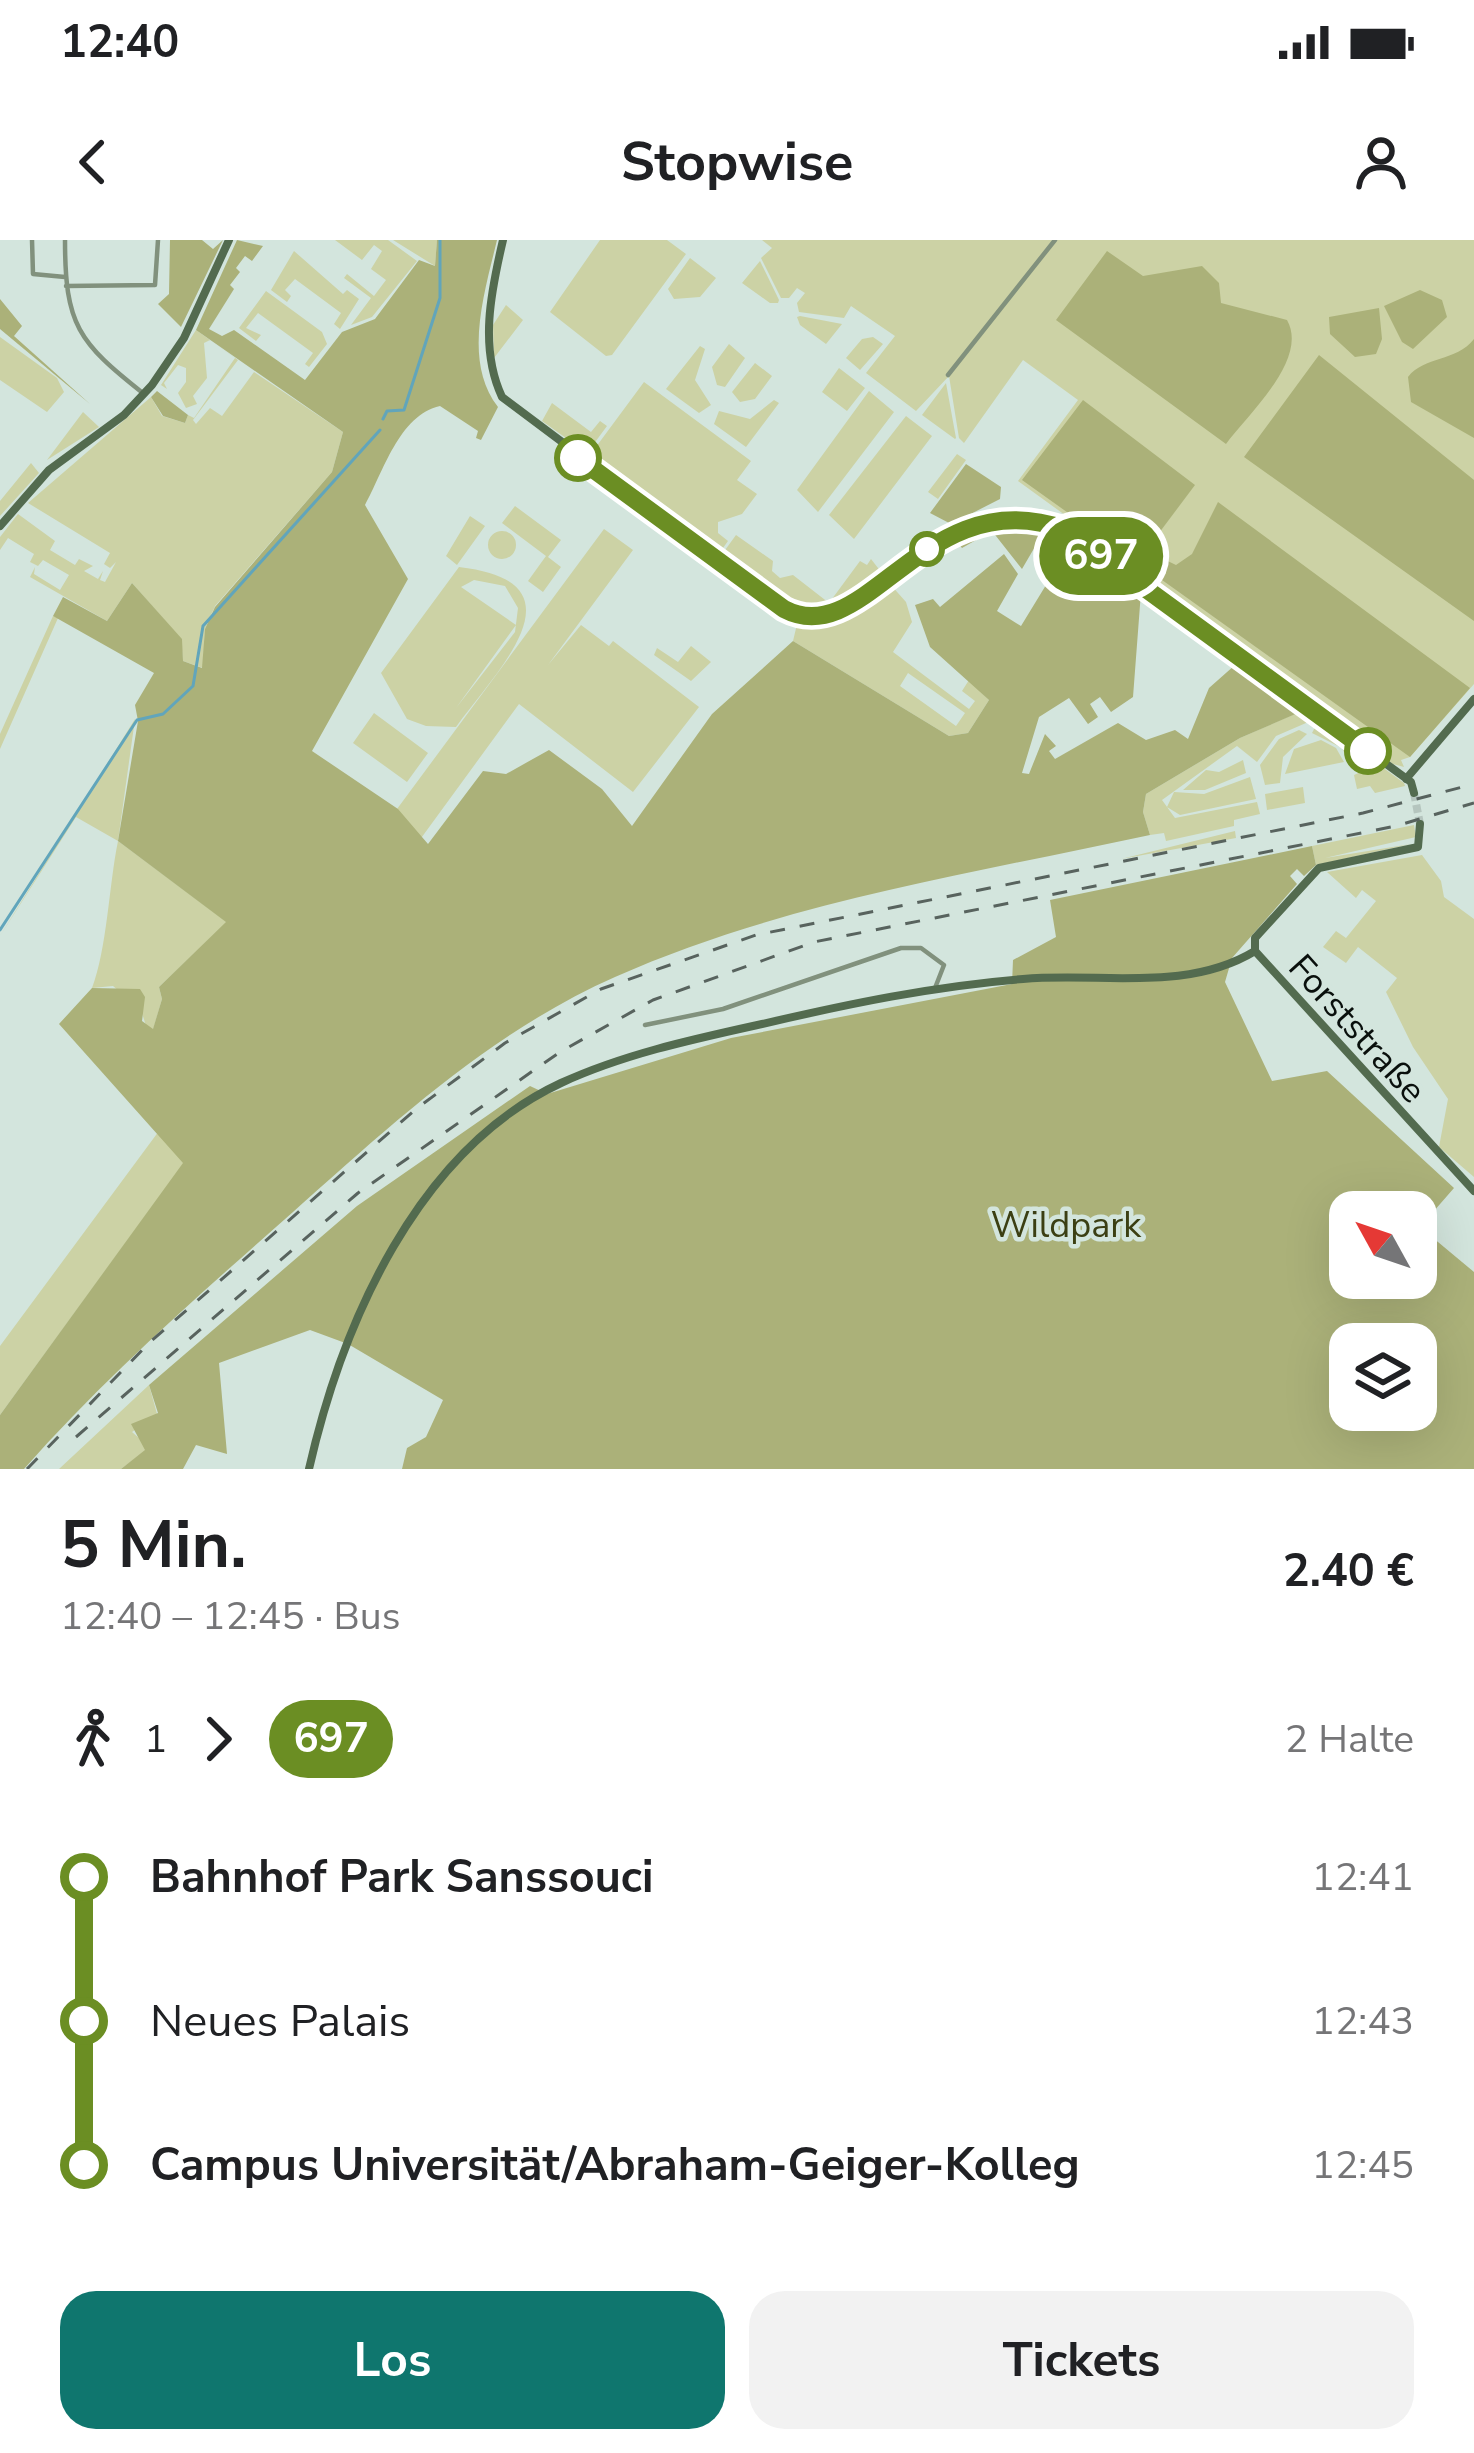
<!DOCTYPE html>
<html lang="de">
<meta charset="utf-8">
<style>
:root{--surface:#fff;--page:#f2f2f2;--text:#202124;--muted:#757577;--accent:#0f766e}
body{margin:0;font-family:"Nunito Sans",sans-serif;background:var(--page);color:var(--text);height:100vh;display:flex;flex-direction:column;font-size:45px;white-space:nowrap}
*{box-sizing:border-box;margin:0}
p{font-size:39px;color:var(--muted)}
.icon{flex:none;width:66px;height:66px;fill:none;stroke:currentColor;stroke-width:2;stroke-linecap:round;stroke-linejoin:round}
.map{position:relative;height:1229px;overflow:hidden}
.side{display:flex;flex-direction:column;background:var(--surface);flex:1}
.side>*{flex:none}
.badge{padding:0 24px;border-radius:39px;font-size:42px;line-height:78px}
.needle{width:78px;rotate:310deg}
.controls{position:absolute;left:1329px;top:951px;display:grid;gap:24px}
.controls a{display:grid;place-items:center;width:108px;height:108px;border-radius:24px;background:var(--surface);box-shadow:0 12px 48px #0002;font-size:60px}
.map>.badge{position:absolute;translate:-50% -50%;box-shadow:0 0 0 6px #fff}
.legs{display:flex;align-items:center;gap:18px;height:132px;padding:0 60px;font-size:39px}
.legs p{margin-inline-start:auto}
.head{display:flex;align-items:center;justify-content:space-between;height:204px;padding:0 60px}
h1{font-size:66px;font-weight:700;line-height:90px}
.cta{display:flex;gap:24px;margin-top:auto;padding:24px 60px}
.cta a{flex:1;height:138px;border-radius:36px;background:var(--accent);color:#fff;font-size:48px;font-weight:700;line-height:138px;text-align:center}
.cta a+a{background:var(--page);color:var(--text)}
ul{padding:0 60px;list-style:none}
li{display:flex;align-items:center;gap:42px;height:144px;font-size:45px}
li i{display:grid;place-items:center;width:18px;height:100%;margin:0 15px;background:currentColor}
li i::after{content:'';width:30px;height:30px;margin:-15px;border:9px solid;border-radius:50%;background:var(--surface)}
li p{margin-inline-start:auto}
li:first-child i{background:linear-gradient(#0000 50%,currentColor 0)}
li:last-child i{background:linear-gradient(currentColor 50%,#0000 0)}
.status{display:flex;justify-content:space-between;align-items:center;height:84px;padding:0 60px;background:var(--surface);direction:ltr}
.status svg{height:33px;fill:currentColor}
header{display:flex;justify-content:space-between;align-items:center;height:156px;padding:0 60px;background:var(--surface);font-size:54px;font-weight:700}
.map>svg:first-child{display:block}
.green{fill:#ccd2a5;fill-rule:evenodd}
.forest{fill:#abb179;fill-rule:evenodd}
.lines{fill:none;stroke-linecap:round;stroke-linejoin:round}
.stream{stroke:#61a5bb;stroke-width:3}
.secondary-tunnel{stroke:#b5c5be;stroke-width:8;stroke-dasharray:8 4;stroke-linecap:butt}
.street{stroke:#81917d;stroke-width:4.5}
.secondary{stroke:#536b4f;stroke-width:8}
.rail{stroke:#58635e;stroke-width:3;stroke-dasharray:15 15;stroke-linecap:butt}
.line-1-casing{stroke:#fff;stroke-width:27}
.line-1{stroke:#6b8e23;stroke-width:18}
.stop-1-dot{fill:#fff;stroke:#6b8e23;stroke-width:6}
.labels{text-anchor:middle;stroke-width:9;stroke-linejoin:round;paint-order:stroke}
.street-label{font-size:36px;fill:#090f0c;stroke:#d3e5dd}
.park-label{font-size:36px;fill:#3b3f13;stroke:#d3e5dd}
</style>
<div class="status"><b>12:40</b><svg viewBox="0 0 49 12"><path d="M0 12V9h3v3zM5 12V6h3v6zM10 12V3h3v9zM15 12V0h3v12zM26 1h20v11H26zM47 4h2v5h-2z"/></svg></div>
<header><svg class="icon" aria-label="back" viewBox="0 0 24 24"><path d="M15 5l-7 7 7 7"/></svg>Stopwise<svg class="icon" aria-label="person" viewBox="0 0 24 24"><circle cx="12" cy="8" r="4"/><path d="M4 21q1-7 8-7t8 7"/></svg></header>
<div class="map">
<svg width="1474" height="1229" viewBox="0 0 1474 1229">
<rect width="100%" height="100%" fill="#d3e5dd"/>
<path class="green" d="M335,0h53l29,21 -45,56 -21,8 20,-27 -27,-20 3,-4 27,22 12,-16 -15,-11 11,-18 -8,-6 -12,15z
M393,0h44l-2,26z
M600,0h67l19,14 -74,101 -6,1 -56,-44z
M762,0h712v444l-64,73 -9,3 3,7 -11,-3 -263,-193 4,-6 -116,-84 60,-81 -55,-40 -59,83 -5,-5 -10,-62 -33,35 -50,-38 29,-37 -44,-30 -7,12 -45,-6 -2,-9 8,-10 -8,-5 -8,10h-8l-20,-40 11,-10z
M294,11l49,43 4,-4 12,9 -19,30 -6,-5 7,-11 -46,-34 -10,11 6,6 -4,6 -16,-12z
M690,18l26,20 -16,19 -26,2 -6,-10z
M760,21l19,39 -1,3h-8l-28,-20z
M266,51l56,41 5,12 -18,23 -4,-3 8,-11 -55,-40 -12,15 15,7 -5,6 -17,-13z
M506,65l17,15 -29,38 -1,-33z
M797,77l3,-1 42,8 -16,20 -26,-19z
M196,90l42,30 -45,60 3,4 14,-16 12,8 32,-44 89,60 -11,40 -117,134 -10,23 -2,39 -20,-7 -2,-22 -49,-56 -25,38 -77,-44 5,-10 -1,7 26,16 9,-15 -26,-15 -5,6 -8,-4 4,-8 -26,-16 -8,12v-13l18,-23 37,27 -5,9 25,15 4,-6 14,7 -9,5 14,8 5,-8 -3,9 5,2 11,-20 -6,6 -6,-4 6,-11 -82,-50 123,-106 11,19 23,7 3,-8 6,3 41,-60 -25,-18 -6,3 3,35 -14,18 4,8 -11,4 -8,-15 8,-11v-14l-8,-3 -14,18 3,6 -6,-4z
M0,97l57,41 7,14 -17,20 -47,-32z
M873,97l10,7 -23,26 -14,-12 16,-19z
M729,104l16,14 -20,29 -8,-2 -5,-18z
M700,106l5,3 -10,31 16,25 -12,8 -33,-24z
M755,123l17,13 -17,23 -15,3 -8,-10z
M839,128l26,20 -18,23 -25,-19z
M644,142l107,79 -14,19 20,14 -15,20 -24,8v11l10,8 -10,14 -114,-84 3,-4 -17,-12z
M946,143l10,55 -1,1 -33,-24z
M869,151l25,21 -76,100 -21,-22z
M774,160l5,3 -33,44 -32,-23 5,-13 31,8z
M552,163l39,29 9,-11 7,5 -20,27 -45,-32z
M83,172l16,15 -52,33z
M906,176l26,20 -78,103 -25,-24z
M957,214l9,6 -28,39 -10,-7z
M31,223l8,10 -39,43v-15z
M515,266l46,34 -13,17 13,10 -18,25 -15,-11 18,-25 -44,-33z
M470,276l15,10 -28,39 -11,-9z
M604,289l29,21 -85,115 33,-40 28,21 4,-5 86,66 -66,85 -114,-88 -519,711v-69z
M488 305a14 14 0 1 1 28 0a14 14 0 1 1-28 0Z
M736,295l37,26 -1,10 8,7 13,-3 36,28 31,-42 7,4 4,-6 14,18c-82,59 -92,34 -165,-20z
M459,327c130,15 38,103 -3,160l-30,-1 -19,-7 -26,-46zM474,340l31,6 13,22 -3,24 -59,76 60,-83 -55,-38z
M890,344l16,18 6,20 -19,30 76,57 6,-8 -13,-10 7,-11 20,20 -21,33 -19,3 -156,-95 5,-21 36,-1zM908,433l57,40 -9,13 -56,-40z
M1136,346l174,127 -4,10 -30,13 -19,26 -20,-16 -75,54 13,18 82,-16 3,12 -26,6v6l-68,15 -2,-8 -14,2 -7,-23 3,-18 94,-56 59,-26z
M53,376l5,2 -58,131v-15z
M691,406l20,16 -20,19 -37,-26 3,-7 21,14z
M374,473l54,40 -21,29 -54,-39z
M135,479l-17,122 109,81 -68,65 3,12 -9,31 -6,-1 -6,-19 -28,-24 -21,2c15,-39 17,-103 26,-147l-42,-24 -76,119z
M1319,480l33,24 16,21 -15,4 -11,-21 -30,-15z
M1299,490l8,4 -24,23 -3,26 -15,2 -5,-20 19,-26z
M1321,500l15,8 8,14 -59,12 9,-25z
M1243,520l3,13 -41,17h-22l23,-20 13,2z
M1378,524l26,19 1,3 -30,7 -5,-7 -13,3 -3,-14z
M1250,537l6,22 -76,16 -13,-8 7,-15 30,2z
M1303,547l2,16 -38,7 -2,-16z
M1414,585l2,12 -91,21 86,-14 -95,21 -4,-19z
M1235,591l1,7 -115,21z
M1422,615l19,26 3,16 30,22v258l-35,-30 9,-48 -35,-52 -27,-55 11,-14 -39,-31 -12,16 -23,-16 13,-16 10,7 30,-37 -14,-11 -6,8 -29,-26z
M149,1145l8,29 -25,18 15,13 -2,6 -24,18h-62z"/>
<path class="forest" d="M170,0h32l11,9 10,-9 -42,87 -23,-23 11,-10z
M237,0l26,6 -11,15 -7,-5 -9,12 4,4 -10,13 4,4 -25,40 13,7 12,-6 71,50 37,-48 33,-13 44,-59 16,6 2,-26h60c-12,51 -35,121 1,167l-17,33 -5,-2 2,-7 -38,-25c-41,9 -57,67 -75,99l43,74 -96,172 86,58 30,35 55,-73 23,3 43,-24 53,39 30,37 80,-112 81,-73 156,95 19,-3 21,-33 -59,-53 -15,-42 18,-6 7,8 64,-53 14,20 -21,37 24,15 47,-77 -25,-16 -21,36 -30,-38 -30,17 -5,-6 1,-7c81,-32 122,11 183,57l-8,105 -22,15 -11,-15 -10,7 8,13 -10,7 -19,-26 -30,19 -17,56 7,1 16,-40 11,12 -7,5 6,8 63,-36 28,17 29,-10 13,9 21,-51 26,-23 65,47 -60,26 -94,56 -3,18 7,23c-180,39 -366,67 -535,142 -124,55 -222,146 -322,235 -94,83 -186,163 -269,257h-24v-54l183,-252 -124,-139 33,-36 48,1 5,8 -3,24 11,8 9,-30 -3,-12 67,-65 -108,-81 20,-120 -3,-16 19,-32 -101,-57 10,-19 44,24 25,-38 50,56 1,22 19,7 3,-39 10,-22 117,-135 11,-40 -147,-102z
M1107,11l36,25 59,-10 17,17 2,20 66,17c22,39 -38,93 -61,124l-170,-124z
M1420,50l22,10 5,17 -34,32 -11,-7 -18,-36z
M0,59l22,27 -8,10 76,68 -90,-75z
M1379,68l3,31 -6,15 -21,3 -25,-23 -1,-17z
M1474,99v99l-63,-36 -3,-25c16,-21 48,-15 66,-38z
M1319,115l155,125v141l-230,-164z
M157,151l31,24 -3,8 -22,-7 -12,-19z
M1083,160l112,85 -36,48 -6,21 23,11 16,-11 26,-52 252,186 -60,69 -388,-277z
M966,224l35,23 -1,12 -49,25 -21,-11z
M1312,606l4,19 -12,11 -7,-7 -7,7 7,8 -65,74 -7,24 47,99 55,-10 127,117 -34,39 54,45v197h-1072l5,-21 19,-11 17,-37 -95,-56 -38,-14 -91,33 8,91 -31,-9 -13,24h-62l24,-19 -14,-26 27,-11 -9,-28 208,-179 173,-120 17,8 184,-56 281,-54 1,-24 43,-23 -6,-37zM1350,972h66v66h-66zM1350,1104h66v66h-66z"/>
<g class="lines">
<path class="stream" d="M383,179l4,-8 17,-1 36,-112v-58
M0,690l137,-210 26,-6 30,-28 10,-60 177,-196"/>
<path class="secondary-tunnel" d="M1414,553l6,31"/>
<path class="street" d="M32,0l1,34 32,3
M65,0c0,85 13,102 79,154
M66,46l89,-1 3,-45
M948,135l107,-135
M645,785l78,-16 178,-61h20l23,17 -9,23"/>
<path class="secondary" d="M503,0c-12,51 -24,108 -1,157l283,212c83,44 139,-130 279,-80l347,253 3,11
M0,286l49,-56 75,-55 28,-30 32,-47 45,-98
M1406,539l68,-80
M1255,711l219,240
M1255,711v-13l64,-70 99,-21 2,-23
M309,1229c33,-145 108,-319 252,-386 63,-29 133,-44 201,-59 86,-20 172,-38 261,-45 77,-7 163,14 232,-28"/>
<path class="rail" d="M76,1197l282,-244 202,-141 93,-52 161,-58 582,-116 78,-23
M27,1229l122,-126 267,-234 89,-66 96,-54 155,-54 607,-122 111,-29"/>
</g>
<g class="lines">
<defs>
<path id="line-1" d="M578,218l206,151c83,44 140,-129 280,-80l304,222"/>
</defs>
<use href="#line-1" class="line-1-casing"/>
<use href="#line-1" class="line-1"/>
</g>
<g class="stop-1-dot">
<circle cx="578" cy="218" r="21"/>
<circle cx="927" cy="309" r="15"/>
<circle cx="1368" cy="511" r="21"/>
</g>
<g class="labels">
<g class="street-label">
<text transform="translate(1358 788) rotate(48)" y="13">Forststraße</text>
</g>
<g class="park-label">
<text x="1066" y="997">Wildpark</text>
</g>
</g>
</svg>
<div class="controls">
<a><svg class="needle" viewBox="-14 -14 28 28"><path d="M0-13l5 13h-10z" fill="#e53935"/><path d="M0 13l5-13h-10z" fill="#757577"/></svg></a>
<a><svg class="icon" aria-label="layers" viewBox="0 0 24 24"><path d="M12 4l9 5-9 5-9-5zM3 14l9 5 9-5"/></svg></a>
</div>
<b class="badge" style="left:1101px;top:316px;background:#6b8e23;color:#fff">697</b>
</div>
<section class="side">
<div class="head"><div><h1>5 Min.</h1><p>12:40 – 12:45 · Bus</p></div><b>2.40 €</b></div>
<div class="legs"><svg class="icon" aria-label="walk" viewBox="0 0 24 24"><circle cx="13" cy="4" r="2"/><path d="M13 8l-2 6 4 7M11 14l-3 7M7 12l3-4h3l4 4"/></svg>1<svg class="icon" aria-label="forward" viewBox="0 0 24 24"><path d="M9 5l7 7-7 7"/></svg><b class="badge" style="background:#6b8e23;color:#fff">697</b><p>2 Halte</p></div>
<ul>
<li><i style="color:#6b8e23"></i><b>Bahnhof Park Sanssouci</b><p>12:41</p></li>
<li><i style="color:#6b8e23"></i><span>Neues Palais</span><p>12:43</p></li>
<li><i style="color:#6b8e23"></i><b>Campus Universität/Abraham-Geiger-Kolleg</b><p>12:45</p></li>
</ul>
<div class="cta"><a>Los</a><a>Tickets</a></div>
</section>
